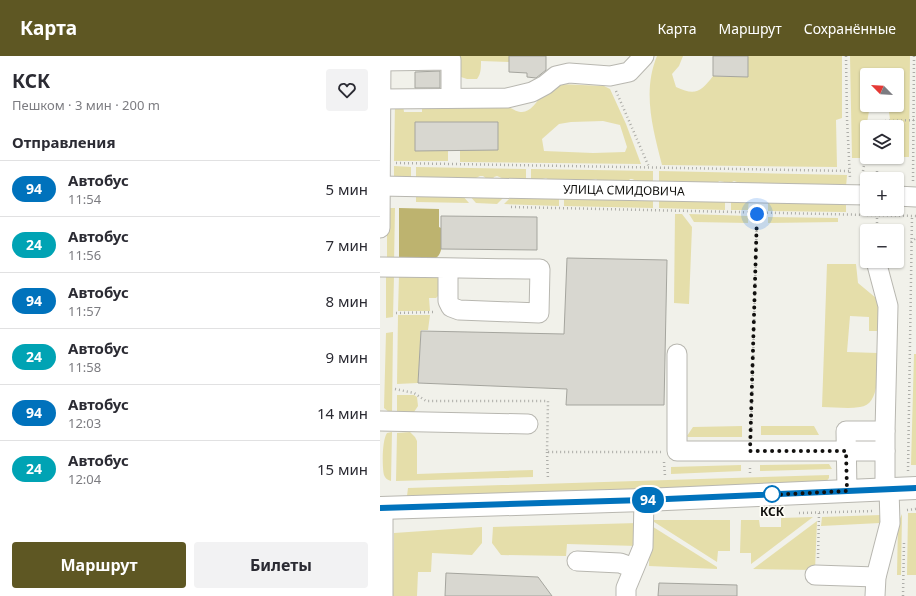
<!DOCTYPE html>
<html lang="ru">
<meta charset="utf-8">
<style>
:root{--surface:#fff;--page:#f2f2f3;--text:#2b2b33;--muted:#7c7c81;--line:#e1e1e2;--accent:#5e5723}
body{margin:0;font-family:"Noto Sans",sans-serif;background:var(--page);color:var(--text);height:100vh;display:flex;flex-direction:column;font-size:15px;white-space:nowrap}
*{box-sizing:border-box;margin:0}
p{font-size:13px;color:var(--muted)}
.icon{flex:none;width:22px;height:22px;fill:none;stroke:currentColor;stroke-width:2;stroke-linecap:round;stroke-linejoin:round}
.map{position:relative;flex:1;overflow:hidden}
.panel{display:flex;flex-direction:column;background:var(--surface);width:380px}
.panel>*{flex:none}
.badge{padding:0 8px;border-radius:13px;font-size:14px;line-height:26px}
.needle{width:26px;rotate:294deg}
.controls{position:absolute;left:480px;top:12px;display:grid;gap:8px}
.controls a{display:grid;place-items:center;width:44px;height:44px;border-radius:4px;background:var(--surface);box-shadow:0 1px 3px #0004;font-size:20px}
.you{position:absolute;width:20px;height:20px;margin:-10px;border:3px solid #fff;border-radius:50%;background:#1a73e8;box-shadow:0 0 0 6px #1a73e833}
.map>.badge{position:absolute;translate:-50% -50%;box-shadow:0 0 0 2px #fff}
h2{padding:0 12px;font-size:15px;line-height:36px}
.round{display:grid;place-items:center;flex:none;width:42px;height:42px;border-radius:4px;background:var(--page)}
.overview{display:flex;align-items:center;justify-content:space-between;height:68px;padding:0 12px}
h1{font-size:19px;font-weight:700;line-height:30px}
.cta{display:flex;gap:8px;margin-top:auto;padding:8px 12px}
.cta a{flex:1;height:46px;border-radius:4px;background:var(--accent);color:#fff;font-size:16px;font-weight:700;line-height:46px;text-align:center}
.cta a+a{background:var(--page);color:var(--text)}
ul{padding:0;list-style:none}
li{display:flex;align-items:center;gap:12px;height:56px;padding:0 12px;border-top:1px solid var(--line)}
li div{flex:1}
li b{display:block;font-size:15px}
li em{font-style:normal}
li .badge{min-width:44px;font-weight:700;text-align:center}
header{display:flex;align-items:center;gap:24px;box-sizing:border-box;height:56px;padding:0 20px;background:var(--accent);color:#fff}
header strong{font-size:19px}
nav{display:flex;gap:22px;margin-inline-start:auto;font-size:14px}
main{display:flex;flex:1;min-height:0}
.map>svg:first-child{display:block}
.green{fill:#e5deaa;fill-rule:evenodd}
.forest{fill:#bdb36f}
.building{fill:#d8d7d0;stroke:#a5a59e}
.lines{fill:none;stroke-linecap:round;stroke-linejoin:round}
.minor-casing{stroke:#b8b7b0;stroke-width:21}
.major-casing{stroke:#b8b7b0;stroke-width:24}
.path{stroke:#adada8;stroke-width:2.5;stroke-dasharray:1 3;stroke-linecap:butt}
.minor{stroke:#fff;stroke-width:19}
.major{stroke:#fff;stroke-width:22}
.line-casing{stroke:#fff;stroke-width:9}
.line{stroke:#0072bc;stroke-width:6}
.walk{stroke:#11100e;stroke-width:4;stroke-dasharray:0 7.2}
.stop-dot{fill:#fff;stroke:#0072bc;stroke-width:2}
.labels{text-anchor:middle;stroke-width:3;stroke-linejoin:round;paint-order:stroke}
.street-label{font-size:12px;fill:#11100e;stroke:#fffef7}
.stop-label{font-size:12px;font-weight:bold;fill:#11100e;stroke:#fffef7}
</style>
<header>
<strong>Карта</strong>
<nav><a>Карта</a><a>Маршрут</a><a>Сохранённые</a></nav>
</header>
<main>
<section class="panel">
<div class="overview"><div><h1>КСК</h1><p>Пешком · 3 мин · 200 m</p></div><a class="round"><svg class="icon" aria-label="heart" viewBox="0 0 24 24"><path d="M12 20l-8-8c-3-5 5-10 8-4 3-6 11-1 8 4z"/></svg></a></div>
<h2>Отправления</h2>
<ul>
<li><span class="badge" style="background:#0072bc;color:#fff">94</span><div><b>Автобус</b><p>11:54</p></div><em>5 мин</em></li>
<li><span class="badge" style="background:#00a3b4;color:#fff">24</span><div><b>Автобус</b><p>11:56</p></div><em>7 мин</em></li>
<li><span class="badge" style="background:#0072bc;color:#fff">94</span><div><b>Автобус</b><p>11:57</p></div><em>8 мин</em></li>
<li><span class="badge" style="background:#00a3b4;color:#fff">24</span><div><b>Автобус</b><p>11:58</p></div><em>9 мин</em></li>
<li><span class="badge" style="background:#0072bc;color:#fff">94</span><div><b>Автобус</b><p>12:03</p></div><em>14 мин</em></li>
<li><span class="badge" style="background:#00a3b4;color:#fff">24</span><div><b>Автобус</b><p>12:04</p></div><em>15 мин</em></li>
</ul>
<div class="cta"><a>Маршрут</a><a>Билеты</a></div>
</section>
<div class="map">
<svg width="536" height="540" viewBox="0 0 536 540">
<rect width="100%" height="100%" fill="#f1f1ea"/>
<path class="green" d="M77,0h52v6l-28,-1c0,7 0,13 -4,18h-10l-9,-3z
M277,0h26l-4,10 -7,8 4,13c19,9 25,5 37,-11l34,1 1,-21h94v62l-6,2 1,47 -175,-2c-9,-36 -20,-73 -5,-109z
M470,0h60l-1,101h-14h2v-30h-6l-2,-15 -20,-1 -8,47h-9zM487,19h30v30h-30z
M179,28l45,2 6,3 16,35 15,40 -181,-2v-12h38v-28h-83l33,29v10h-54l1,-57 8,1 1,7h18v-8h83c22,17 26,4 40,-12 4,-3 10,-6 14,-8zM223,65l17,4 7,22 -2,5 -32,1 -49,-2 -2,-12 17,-15 12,-2z
M14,110l17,1v14l-17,-1z
M36,111l110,2v13l-22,-3 -7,-3 -3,1 -3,5 -8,-6h-3l-4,2 -60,3z
M151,113l122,2v13l-16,-3 -5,-2h-2l-4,5 -24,-1 -6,-4 -5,1 -2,3 -40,-3 -3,-2 -15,4z
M279,115l188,4 -1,12 -106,-4 -6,-2 -4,2 -11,-2 -3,4 -35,-4h-2l-3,3h-17z
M36,138l46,1 7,8 -53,-1z
M89,139h37l-9,9 -21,-1z
M133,139l46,1v10l-55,-2z
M184,140l89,2v10l-89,-2z
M279,142l66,1v11l-66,-2z
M351,143h18l-1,11h-17z
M388,144l78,1v11l-78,-1z
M7,152h8l-1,55h-7z
M295,158h7l10,13 -3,77 -15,-1z
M309,158l59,2v7l-54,-1z
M388,161l70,1v4l-70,1z
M447,208h29l2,19 18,15 5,18v15h-12v-14l-19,-1 -3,36 31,1c-1,16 3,52 -18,54 -12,2 -25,0 -38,0z
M6,220h8l-1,41 -7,1z
M19,220l37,1 3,2 1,15 -4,4h-7l1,13h-32z
M18,259h32l-2,15h-7l-3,53 -21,1z
M13,276l-1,80h-3l-5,-4 2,-75z
M534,298h2v111h-5z
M17,339h17l3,2 1,9 -4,6 -17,1z
M362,370v11h-54l-1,-1 6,-9z
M381,370h53l5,9h-58z
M12,376l-1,49c-4,-1 -6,-3 -7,-6 -2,-8 -2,-35 3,-42z
M30,376l5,5 2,4v33l116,-4v7l-137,4 1,-48z
M449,408l3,5 -72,2v-6z
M361,409v6l-70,3v-7z
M449,419v3l-4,5 -418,13 1,-8z
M528,457h8v62h-9z
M522,458l-1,61h-4l1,-52z
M501,459l-1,8 -59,3 1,-9z
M433,461l-62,47v-11h-11l1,-33h18l1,7h21v-9z
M271,464h79v31h-12l-1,11z
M437,465l-2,49 -62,-1z
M258,467l-1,23 -70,-2 -1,12 -65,-1 -9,-12 1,-16z
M270,469l67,42v2l-68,-3z
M102,471v16l-10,12 -40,-2 -1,19h-13l-1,24h-24l1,-63z"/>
<path class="forest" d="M19,152l40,1v18l2,1c0,7 2,18 -1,25 -5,12 -31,10 -41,11z"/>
<path class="building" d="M129,0h37v14l-10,8 -9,-1v-4l-18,-1z
M333,0h35v21l-35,-1z
M60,15v17h-25v-16z
M35,66h83v28l-83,1z
M61,160l96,1v33l-96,-1z
M187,202l100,2 -3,145h-98l1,-16 -149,-6 3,-52 143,3z
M66,517l92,4 14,19h-107z
M279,527l78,2v11h-79z"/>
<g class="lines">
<defs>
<g id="minor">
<path d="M1,5l70,-1v38"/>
<path d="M1,43l126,-1 25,-6 13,-7 11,-9 13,-3 41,3 19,-4 15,-16"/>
<path id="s1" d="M0,130l487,9"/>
<path d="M517,140l19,1"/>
<path d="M0,172l1,-172"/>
<path d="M496,205l12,45 -3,125v58"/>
<path d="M0,211c53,0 106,2 160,2l-1,44 -80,-3 -8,-3 -3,-6v-33"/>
<path d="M297,298v97h208"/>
<path d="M0,365l148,3"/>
<path d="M467,435l-1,-60h39"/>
<path d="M197,505l43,2 14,5"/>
<path d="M435,519l61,2"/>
<path d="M3,540v-88"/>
<path d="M246,540v-8l17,-41 1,-47"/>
<path d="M495,540l1,-19 14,-54 -1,-34"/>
</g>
<path id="major" d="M0,452l264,-8 272,-12"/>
</defs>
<use href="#minor" class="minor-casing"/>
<use href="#major" class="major-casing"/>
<path class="path" d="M466,0l1,63 3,59
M236,35l33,76
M505,65l29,-1
M491,71l1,-7
M16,107l454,8
M483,115l4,-23
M497,115v8
M533,125l1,-125
M131,151l405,9
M497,175v-22
M531,186l5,-4
M16,257l40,-1
M15,333l19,4 12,8h122l-1,51h114
M371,380l6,-223
M167,396l1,28
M284,406l1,14
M528,415l4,-255
M370,417v-6
M527,454l9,-1
M419,457l75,-2
M438,502l1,-45
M523,540l1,-54"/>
<use href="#minor" class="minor"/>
<use href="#major" class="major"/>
</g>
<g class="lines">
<defs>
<path id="line" d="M0,452l264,-8 272,-12"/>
</defs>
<use href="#line" class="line-casing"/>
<use href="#line" class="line"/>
<path class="walk" d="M377,158l-7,237h96l1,40 -78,4 3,-1"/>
</g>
<circle class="stop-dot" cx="392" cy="438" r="8"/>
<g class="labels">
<g class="street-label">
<text dy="4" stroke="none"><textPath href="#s1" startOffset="244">УЛИЦА СМИДОВИЧА</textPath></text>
</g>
<g class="stop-label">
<text x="392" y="460">КСК</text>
</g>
</g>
</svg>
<div class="controls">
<a><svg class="needle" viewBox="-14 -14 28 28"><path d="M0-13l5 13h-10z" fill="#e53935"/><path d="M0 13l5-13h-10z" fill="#7c7c81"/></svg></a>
<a><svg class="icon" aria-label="layers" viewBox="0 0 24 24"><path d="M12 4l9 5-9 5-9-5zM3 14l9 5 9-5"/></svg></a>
<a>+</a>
<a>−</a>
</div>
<div class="you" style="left:377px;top:158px"></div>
<b class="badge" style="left:268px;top:444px;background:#0072bc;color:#fff">94</b>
</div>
</main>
